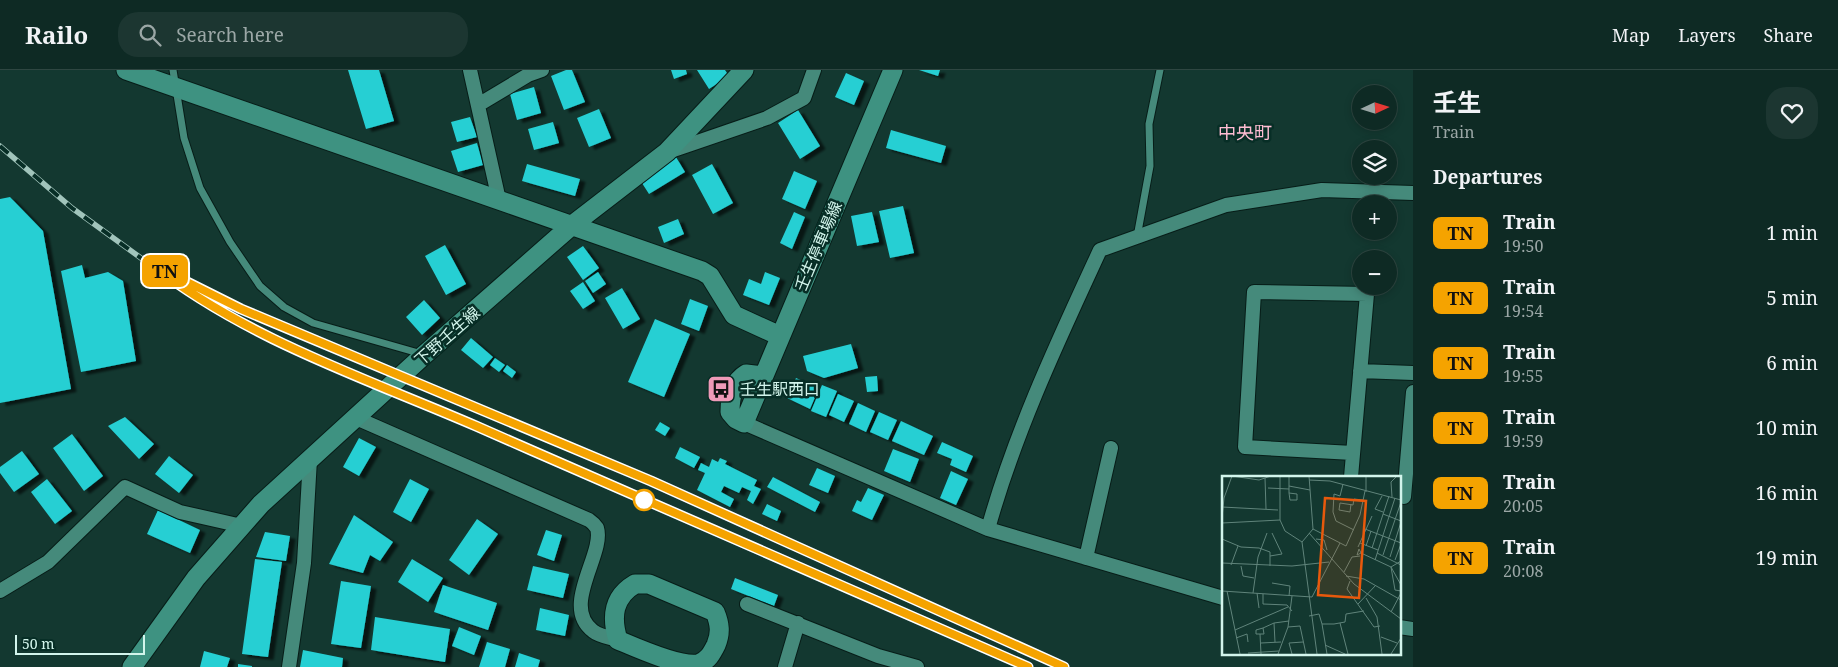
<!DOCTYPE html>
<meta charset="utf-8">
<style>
:root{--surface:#0e2a24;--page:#1c3631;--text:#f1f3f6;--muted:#9ba7a6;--line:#2e4641}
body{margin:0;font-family:"Noto Serif","Noto Sans JP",serif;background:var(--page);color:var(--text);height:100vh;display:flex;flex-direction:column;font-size:19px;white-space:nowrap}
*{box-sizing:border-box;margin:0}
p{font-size:16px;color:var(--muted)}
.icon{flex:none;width:28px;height:28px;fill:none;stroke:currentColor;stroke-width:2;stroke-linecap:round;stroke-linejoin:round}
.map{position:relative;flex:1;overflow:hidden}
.drawer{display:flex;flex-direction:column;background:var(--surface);width:425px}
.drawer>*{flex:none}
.badge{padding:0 10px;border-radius:8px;font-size:18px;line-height:32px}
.needle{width:32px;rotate:86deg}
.buttons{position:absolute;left:1352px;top:15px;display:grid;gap:10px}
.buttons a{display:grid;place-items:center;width:45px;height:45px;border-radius:50%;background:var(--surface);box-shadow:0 2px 8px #0003,0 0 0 1px var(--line);font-size:25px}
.scale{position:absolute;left:15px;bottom:12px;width:130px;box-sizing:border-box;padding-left:5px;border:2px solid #d3f5ec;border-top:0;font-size:14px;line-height:18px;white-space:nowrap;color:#d3f5ec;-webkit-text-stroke:4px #072e26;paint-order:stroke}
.map>.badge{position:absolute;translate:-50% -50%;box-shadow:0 0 0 2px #fff}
h2{padding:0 20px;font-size:19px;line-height:45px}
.round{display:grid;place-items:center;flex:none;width:52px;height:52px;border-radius:20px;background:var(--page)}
.head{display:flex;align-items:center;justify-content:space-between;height:85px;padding:0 20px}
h1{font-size:24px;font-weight:700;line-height:38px}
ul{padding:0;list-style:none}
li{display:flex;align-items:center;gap:15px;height:65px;padding:0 20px}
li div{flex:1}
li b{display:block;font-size:19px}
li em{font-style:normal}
li .badge{min-width:55px;font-weight:700;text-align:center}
header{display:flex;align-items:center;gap:30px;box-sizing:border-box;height:70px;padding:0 25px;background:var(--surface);border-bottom:1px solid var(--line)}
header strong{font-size:24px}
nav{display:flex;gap:28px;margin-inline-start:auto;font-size:18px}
.search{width:350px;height:45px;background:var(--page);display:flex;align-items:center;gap:12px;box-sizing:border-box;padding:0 18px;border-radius:20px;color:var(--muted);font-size:19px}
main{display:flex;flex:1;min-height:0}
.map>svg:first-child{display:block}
.building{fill:#26cfd3;filter:url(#shadow)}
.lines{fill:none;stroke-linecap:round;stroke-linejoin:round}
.lane-casing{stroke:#071d18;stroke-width:9}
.street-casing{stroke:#071d18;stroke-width:16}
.secondary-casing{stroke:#071d18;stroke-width:21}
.lane{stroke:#458a7b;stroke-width:7}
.street{stroke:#458a7b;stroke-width:14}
.secondary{stroke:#3e9281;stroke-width:19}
.rail-casing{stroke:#a1c4bb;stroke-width:5.5}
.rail{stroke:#072e26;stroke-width:4;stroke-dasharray:11;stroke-linecap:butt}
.line-casing{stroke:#fff;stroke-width:11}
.line{stroke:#f5a300;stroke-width:8}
.stop-dot{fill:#fff;stroke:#f5a300;stroke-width:2.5}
.labels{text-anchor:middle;stroke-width:5;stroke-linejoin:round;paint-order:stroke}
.street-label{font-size:16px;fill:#d3f5ec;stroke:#072e26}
.poi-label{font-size:16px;fill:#d3f5ec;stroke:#072e26;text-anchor:start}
.neighbourhood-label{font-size:18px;fill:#ffbdd3;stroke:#072e26}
.inset-road{fill:none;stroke:#60847b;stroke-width:1}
.view{fill:#e8590c;fill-opacity:0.15;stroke:#e8590c;stroke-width:2.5}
.inset-edge{fill:none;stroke:#d3f5ec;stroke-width:2.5}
</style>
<header>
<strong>Railo</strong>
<div class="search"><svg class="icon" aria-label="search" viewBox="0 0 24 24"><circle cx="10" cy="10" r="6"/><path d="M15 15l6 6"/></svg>Search here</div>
<nav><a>Map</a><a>Layers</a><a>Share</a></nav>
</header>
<main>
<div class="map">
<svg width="1413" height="597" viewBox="0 0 1413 597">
<defs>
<filter id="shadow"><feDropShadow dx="5.5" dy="3" stdDeviation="1" flood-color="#0009"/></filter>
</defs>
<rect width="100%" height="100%" fill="#133830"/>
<path class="building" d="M348,0h31l15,51 -28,8z
M566,0h6l13,32 -21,8 -13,-34z
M671,0h15l1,4 -13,5z
M697,0h28l4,6 -20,13z
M919,0h21l-2,6z
M846,3l18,8 -10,24 -19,-8z
M534,17l7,26 -24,7 -7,-26z
M599,39l12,29 -22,9 -12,-29z
M798,40l22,36 -20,13 -22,-36z
M470,47l7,20 -20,5 -6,-20z
M553,52l6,21 -25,7 -6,-21z
M891,60l55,16 -5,17 -55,-15z
M477,73l6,22 -25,7 -7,-21z
M676,87l9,15 -36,22 -9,-14z
M527,94l53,15 -5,17 -53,-15z
M712,94l21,39 -20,11 -21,-39z
M794,101l23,10 -12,28 -23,-10z
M10,127l33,34 28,158 -71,14v-204z
M903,136l11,47 -24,5 -11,-47z
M794,142l11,5 -13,32 -12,-6z
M872,142l7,30 -22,4 -6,-30z
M678,149l6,15 -20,9 -6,-16z
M445,175l21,39 -20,11 -21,-39z
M583,176l16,22 -16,12 -16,-23z
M82,195l3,13 23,-6 15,9 13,80 -55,11 -20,-101z
M598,202l8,12 -13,9 -8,-12z
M765,202l15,6 -11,27 -26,-10 6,-16 12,5z
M583,212l12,19 -12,8 -13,-18z
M622,218l18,31 -17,10 -18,-31z
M690,229l18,7 -9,25 -18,-7z
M424,230l16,18 -18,17 -16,-18z
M655,249l35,15 -26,63 -36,-15z
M471,268l22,19 -10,11 -22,-18z
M851,274l7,24 -34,10 -17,-7 -4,-15z
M495,288l10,7 -6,7 -9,-7z
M507,295l9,7 -4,6 -9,-7z
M877,306l1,15 -11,1 -2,-15z
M796,308l23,10 -9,21 -23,-11z
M822,315l15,6 -11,26 -15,-6z
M838,324l16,7 -10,21 -15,-7z
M858,333l17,8 -9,21 -17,-8z
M879,342l18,8 -9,20 -18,-8z
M125,347l29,27 -15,15 -31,-33z
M901,351l32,15 -9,19 -32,-14z
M660,352l10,6 -5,8 -10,-6z
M72,364l31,42 -19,15 -31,-43z
M359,368l17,9 -17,29 -16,-9z
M942,372l31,14 -7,16 -16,-7 2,-6 -15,-6z
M680,377l20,10 -6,11 -19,-10z
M893,379l26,10 -9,23 -26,-11z
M22,381l17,23 -25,18 -14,-19v-6z
M169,386l24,19 -14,18 -24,-19z
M720,388l7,3 -2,3 32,16 -3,6 7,3 -8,15 -6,-4 4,-9 -9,-4 -3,6 -15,-7 -3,6 13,7 -4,8 -33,-17 8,-17 -7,-3 3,-7 8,4 3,-8 6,3z
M817,398l18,8 -7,17 -19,-8z
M951,401l17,8 -12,26 -16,-7z
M773,407l47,25 -5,10 -48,-25z
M47,409l25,32 -17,13 -24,-32z
M410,409l19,10 -18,33 -18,-10z
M868,418l16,7 -12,25 -20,-9 5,-11 4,2z
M767,434l14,7 -4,10 -15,-7z
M158,440l42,20 -10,23 -43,-19z
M354,445l39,27 -13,19 -10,-6 -7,18 -34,-9z
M477,449l21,15 -29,41 -20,-15z
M546,460l16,5 -8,26 -17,-6z
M265,462l25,4 -4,25 -30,-4z
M255,489l27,3 -14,95 -26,-3z
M412,489l31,19 -15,24 -30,-20z
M533,496l36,8 -6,24 -36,-8z
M735,508l43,17 -4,11 -43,-17z
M341,511l30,5 -10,62 -30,-4z
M443,515l54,18 -9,27 -54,-18z
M540,538l29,7 -4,21 -29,-6z
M375,547l75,12 -5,33 -74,-12z
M459,557l22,9 -7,19 -22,-9z
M487,572l23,7 -5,18h-26z
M303,580l40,8 -1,9h-42z
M204,581l26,7 -3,9h-27z
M519,583l21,7 -2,7h-23z
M238,594l14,2v1h-14z"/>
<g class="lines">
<defs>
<path id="lane" d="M173,0l11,68 16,50 30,54 30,44 24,21 29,16 109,31
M1137,167l13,-71 -1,-42 11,-54"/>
<path id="street" d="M470,0l29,130
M478,35l50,-30 14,-5
M668,82l99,-34 37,-20 10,-28
M1360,301l53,2
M356,348l233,102c3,2 6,5 8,8 8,26 -37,78 -4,103 6,5 18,7 25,9
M744,353l244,106 235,69
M1351,407l16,-183 -113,-2 -9,155 108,6
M1404,427l9,-105
M988,459c27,-97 70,-188 112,-279l126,-45 96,-15 91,3
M1086,488l25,-110
M0,521l48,-29 77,-75 55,25 62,14
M747,534l131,52 39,11
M1399,557l14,2
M289,597l15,-104 6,-104
M785,597l13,-44"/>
<path id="secondary" d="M126,0l576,201 8,5 24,39 46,21
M763,306l-17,-2c-13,8 -16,24 -16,38l6,7 8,4 149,-353
M635,514h14l66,28c5,12 6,21 1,33 -4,8 -8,16 -18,19 -19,3 -61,-16 -80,-24 -7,-23 -5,-43 17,-56z
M132,597l64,-89 65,-74 163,-149 147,-129 96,-74 77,-82"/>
</defs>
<use href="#lane" class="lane-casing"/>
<use href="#street" class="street-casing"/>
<use href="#secondary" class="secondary-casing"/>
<use href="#lane" class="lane"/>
<use href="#street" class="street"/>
<use href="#secondary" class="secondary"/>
<defs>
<path id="rail" d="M0,76l72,62 113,82 38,23 114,55 691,299
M175,206l66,33 410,172 413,186"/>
</defs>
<use href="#rail" class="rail-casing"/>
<use href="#rail" class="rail"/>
</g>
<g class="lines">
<defs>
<path id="line" d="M1028,597c-183,-81 -368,-160 -552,-241 -111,-48 -230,-87 -325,-162l90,45 410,172 413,186"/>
</defs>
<use href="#line" class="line-casing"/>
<use href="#line" class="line"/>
</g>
<defs>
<symbol id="bus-square" viewBox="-11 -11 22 22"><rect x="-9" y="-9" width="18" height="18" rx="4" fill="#ef9ab8" stroke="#072e26"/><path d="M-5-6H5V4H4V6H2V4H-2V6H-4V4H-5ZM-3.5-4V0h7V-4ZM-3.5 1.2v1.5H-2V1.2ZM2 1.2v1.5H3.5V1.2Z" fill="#111"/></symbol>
</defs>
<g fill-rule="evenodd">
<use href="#bus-square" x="705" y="303" width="32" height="32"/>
</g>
<circle class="stop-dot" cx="644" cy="430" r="10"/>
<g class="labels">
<g class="street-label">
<text transform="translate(818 176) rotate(-67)" y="6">壬生停車場線</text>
<text transform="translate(447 266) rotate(-41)" y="6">下野壬生線</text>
</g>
<g class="poi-label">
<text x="740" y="325">壬生駅西口</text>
</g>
<g class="neighbourhood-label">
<text x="1245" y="69">中央町</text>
</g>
</g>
<g transform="translate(1222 406)">
<rect width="179" height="179" fill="#133830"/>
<path class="inset-road" d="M10,0l27,4 12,-4M58,0v44l5,11 17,11M87,0l4,53 -11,13 15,112M43,2l1,31M87,4l21,1 71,19M121,8l-3,12 -6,-2 -1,18 3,9 18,9M67,10l21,4M46,12l21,1M144,16v-16M67,17l8,1v6h-7l-1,-7v-17M160,20l-7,13 8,3M170,21l-1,-15 6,-6M129,28l-1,8 -11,-2 1,-7 13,2 1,-6 9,1M0,31l56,3M161,38l18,7M0,42l2,-20 8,-22M0,47l58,-3M91,53l33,17M143,53l36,14M87,57l45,51 47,35M0,63l19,8 18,1 11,4v14M94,63l8,1 3,10M138,67l18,7M124,70l14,-31 5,-24M144,70l5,-15M136,71l14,-31M150,72l17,-52M139,77l-2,-4 -2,6 4,-2 30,14 10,18M155,77l24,12M161,79l18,-53M48,80l12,-2 -10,-21M168,81l11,-35M153,84l20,-62M173,84l6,-16M179,85l-10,6 4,23 6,1M0,87l70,3 37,-4M9,89l7,-19M19,90l2,10 11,2M122,96l8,-15 8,-1M124,100l18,3 37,21M128,105l-3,8 27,38 6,-1M50,107l18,3 -1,10M0,115l90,6 28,-54M5,115l13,63M31,117l5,-36 9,-24M35,117l2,15M41,118v10l24,1 5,6M144,122l11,19 5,37M136,128l18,-19M169,136l10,-19M87,140l10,-2 3,10h12l11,-2 1,-8 18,-3M52,147l15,-2M118,147l8,31M100,148l5,30M66,151l12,-1 6,28M13,154l53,-23M38,158h-4v-4l7,-2M159,161l16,6M14,162l11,-4 1,8M39,167l20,-1M103,169l20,9M26,177l31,-2M39,178l-1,-20h4l-1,-6 11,-5 1,19M56,178l10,-27 4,-31M70,178l-3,-11 14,-1M169,178l10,-16"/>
<path class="view" d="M103,22l41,3 -7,97 -41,-3z"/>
<rect width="179" height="179" class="inset-edge"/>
</g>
</svg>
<div class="buttons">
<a><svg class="needle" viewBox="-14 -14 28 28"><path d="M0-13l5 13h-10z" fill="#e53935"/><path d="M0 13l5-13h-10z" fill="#9ba7a6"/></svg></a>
<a><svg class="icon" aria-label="layers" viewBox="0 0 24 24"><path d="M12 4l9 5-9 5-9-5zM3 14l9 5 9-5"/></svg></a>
<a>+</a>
<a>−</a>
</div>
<div class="scale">50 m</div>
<b class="badge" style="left:165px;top:201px;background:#f5a300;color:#111">TN</b>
</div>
<section class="drawer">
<div class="head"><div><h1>壬生</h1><p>Train</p></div><a class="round"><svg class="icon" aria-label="heart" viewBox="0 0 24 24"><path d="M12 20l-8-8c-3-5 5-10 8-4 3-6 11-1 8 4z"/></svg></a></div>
<h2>Departures</h2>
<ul>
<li><span class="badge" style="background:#f5a300;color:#111">TN</span><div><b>Train</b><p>19:50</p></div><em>1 min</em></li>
<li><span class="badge" style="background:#f5a300;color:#111">TN</span><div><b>Train</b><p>19:54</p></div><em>5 min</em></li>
<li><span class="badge" style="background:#f5a300;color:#111">TN</span><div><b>Train</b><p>19:55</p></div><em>6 min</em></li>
<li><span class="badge" style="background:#f5a300;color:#111">TN</span><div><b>Train</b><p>19:59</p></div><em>10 min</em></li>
<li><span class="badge" style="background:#f5a300;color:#111">TN</span><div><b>Train</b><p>20:05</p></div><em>16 min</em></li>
<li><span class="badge" style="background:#f5a300;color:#111">TN</span><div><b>Train</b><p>20:08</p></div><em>19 min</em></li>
</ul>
</section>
</main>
